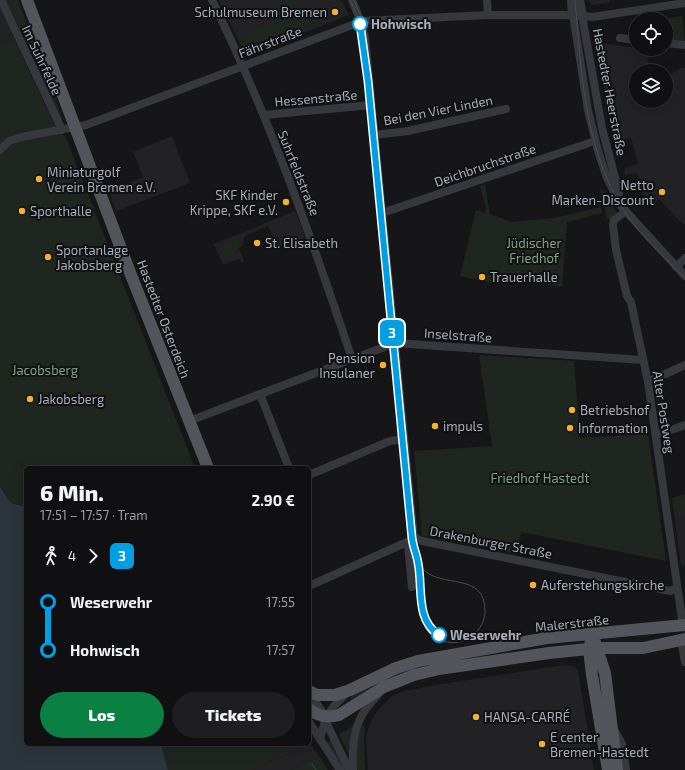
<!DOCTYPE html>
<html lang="de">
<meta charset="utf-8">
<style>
:root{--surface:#101012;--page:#1e1e20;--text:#f1f3f6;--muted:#9c9d9f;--line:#303032;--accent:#0b8043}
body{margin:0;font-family:"Exo 2",sans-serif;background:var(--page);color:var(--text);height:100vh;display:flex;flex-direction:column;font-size:15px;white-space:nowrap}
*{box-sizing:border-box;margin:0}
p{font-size:13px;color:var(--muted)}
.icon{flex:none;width:22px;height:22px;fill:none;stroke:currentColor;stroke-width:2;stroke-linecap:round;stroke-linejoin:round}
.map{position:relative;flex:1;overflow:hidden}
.side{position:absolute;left:24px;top:466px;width:287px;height:280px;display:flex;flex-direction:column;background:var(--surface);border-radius:6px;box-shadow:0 4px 16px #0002,0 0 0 1px var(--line)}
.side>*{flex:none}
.badge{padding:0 8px;border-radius:6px;font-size:14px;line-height:26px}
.buttons{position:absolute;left:629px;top:12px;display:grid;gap:8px}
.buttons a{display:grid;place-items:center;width:44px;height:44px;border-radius:50%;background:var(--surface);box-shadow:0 4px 16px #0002,0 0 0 1px var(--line);font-size:20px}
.map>.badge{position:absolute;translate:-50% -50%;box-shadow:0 0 0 2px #fff}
.legs{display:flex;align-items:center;gap:6px;height:44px;padding:0 16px;font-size:13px}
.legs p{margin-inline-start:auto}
.overview{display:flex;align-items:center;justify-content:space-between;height:68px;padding:0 16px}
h1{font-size:22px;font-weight:800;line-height:30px}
.button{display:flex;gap:8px;margin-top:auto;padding:8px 16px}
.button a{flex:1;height:46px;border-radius:24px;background:var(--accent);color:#fff;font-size:16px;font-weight:800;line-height:46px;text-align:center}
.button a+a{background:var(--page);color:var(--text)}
ul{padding:0 16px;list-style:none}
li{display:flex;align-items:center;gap:14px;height:48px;font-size:15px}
li i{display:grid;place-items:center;width:6px;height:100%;margin:0 5px;background:currentColor}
li i::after{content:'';width:10px;height:10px;margin:-5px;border:3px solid;border-radius:50%;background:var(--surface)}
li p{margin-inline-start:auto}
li:first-child i{background:linear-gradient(#0000 50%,currentColor 0)}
li:last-child i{background:linear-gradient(currentColor 50%,#0000 0)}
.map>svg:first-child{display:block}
.built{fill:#222225}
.green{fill:#1e261f}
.water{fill:#2c353c}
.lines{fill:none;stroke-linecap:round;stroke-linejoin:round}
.stream{stroke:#2c353c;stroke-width:2}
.minor{stroke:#37383d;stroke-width:8}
.tertiary{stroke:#37383d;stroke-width:10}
.primary{stroke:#53555c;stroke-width:12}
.tram{stroke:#4a4c52;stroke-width:1}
.line-1-casing{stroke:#fff;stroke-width:9}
.line-1{stroke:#009fe3;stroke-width:6}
.poi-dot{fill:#f2b134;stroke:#111113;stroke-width:1.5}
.stop-1-dot{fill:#fff;stroke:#009fe3;stroke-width:2}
.labels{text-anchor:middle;stroke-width:4;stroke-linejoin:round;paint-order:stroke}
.poi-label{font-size:13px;fill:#a8adb8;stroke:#111113;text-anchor:start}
.stop-label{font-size:13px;font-weight:bold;fill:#a8adb8;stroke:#111113;text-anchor:start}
.street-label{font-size:13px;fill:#a8adb8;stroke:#111113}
.park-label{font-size:13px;fill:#7fa381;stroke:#111113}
</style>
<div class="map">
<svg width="685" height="770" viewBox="0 0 685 770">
<rect width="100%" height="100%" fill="#161618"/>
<path class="built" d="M219,0h122l8,15 -101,40 -3,-1z
M588,0h21l1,2 -18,3z
M0,7l14,31 -14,8z
M595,42l54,8 -1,21h-12v30h30v-24l14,-9h5v155l-2,2 -24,-26 -9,7 -7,-12 -6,-21 -12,2 -1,-7 14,-4 -7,-26 -13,3 -22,-87z
M172,136l18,47 -74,28 -7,-20 34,-14 -10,-25z
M295,211l10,25 -6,7 -10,4 -1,-2 -12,2 -8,-21 -23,10 -3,10 -3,2 5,13 -3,2 -2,-4 -16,6 -9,-21z
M685,494v71l-4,1 -9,-68z
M564,665l10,1 4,4 16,100h-226l-2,-34 4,-13 7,-12 15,-15 12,-5 38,-7z
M310,744l10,13 -29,13h-39z"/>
<path class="green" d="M3,0h15l45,120 -5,-3z
M285,0h10l14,25 -61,24 -6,-14 27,-11z
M682,16l3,28 -19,-3v-22h-2z
M14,38l41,88 11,12 129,330h-169v39l-15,-4 -11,-16v-441z
M485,184l5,30 22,8 42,-4 47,-11 1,6 -35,9 -5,65 -63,-12 -2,9 -37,-8 16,-66 9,3 1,-4 -6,-23z
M602,189l15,24 -7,7 -3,-1 -7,-29z
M240,236l-2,12 -4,2 3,7 -10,5 -7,-17z
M479,355l95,6 6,77 68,-4 18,127 -145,-29 -5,22 -94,-18 -8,-85 78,-5z
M685,497v18l-6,2 -5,-17z
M414,666l1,3 -25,9 -40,24 1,-5 5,-4z
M355,725l-6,30 -10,-21z
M362,725l3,2 -1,7 1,36h-8c-2,-15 0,-30 5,-45z
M331,741l15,29h-3l-17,-27z
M309,743l1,1 -58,26h-84l-7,-26z
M320,757l8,13h-37z"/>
<path class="water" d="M0,487l11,16 15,4v237h135l7,26h-168z"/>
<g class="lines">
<path class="stream" d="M300,744l1,1
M312,764l4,6"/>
<path class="minor" d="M1,0l61,130
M212,0c57,117 99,236 140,359
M352,0l9,22 4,16 49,500 -6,7 4,42
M487,0l1,15
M573,15l15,95 10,41 9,27 14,28 64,70
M582,16l20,112 17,65
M620,38l16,2
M666,43l19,2
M264,115l107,-10
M374,135l34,-4 98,-22
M0,150l9,-9 12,-4 65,-12 277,-104 125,-6h85l19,2 93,-14
M626,211l-12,9 -1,5 3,25 11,46 4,6 17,80 35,244
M382,213l213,-72
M676,267l9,-9
M648,382l37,-17
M260,394l29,74
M189,421l206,-78 248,17
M656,435l29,-10
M309,475l81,-34 14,-2
M309,586l107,-48 6,3 248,50 7,-3
M681,640l4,22
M309,692l17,25 1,7 22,46
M309,722l31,48
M614,729l8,15 4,26
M320,739l6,-22 8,-11 14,-14
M353,770c-1,-19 0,-42 11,-58 4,-7 11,-13 16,-20"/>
<path class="tertiary" d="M572,0l1,15
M579,0l3,16"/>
<path class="primary" d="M27,0l104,275 77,193
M591,641l-2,8 3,26 16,95
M595,642l10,31 12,97
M309,691l8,4h18l15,-5 46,-22 22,-7 129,-23 138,-13
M309,709c10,8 19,9 30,6l45,-28 30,-12 25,-6 110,-16 49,-5h45l42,-9"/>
<path class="tram" d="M350,0l10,22 3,18 49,498c2,11 4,23 11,31 18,20 62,2 62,42 0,9 -5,19 -12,24 -8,6 -16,9 -26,7 -7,-1 -14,-4 -18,-9 -9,-12 -9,-56 -11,-72l-51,-523 -4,-17 -9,-21
M575,0c6,69 9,145 46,206 16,27 42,49 64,72"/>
</g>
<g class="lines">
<defs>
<path id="line-1" d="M360,24l8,57 44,457c1,9 5,17 6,25 5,24 -3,57 21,72"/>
</defs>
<use href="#line-1" class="line-1-casing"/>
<use href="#line-1" class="line-1"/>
</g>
<g class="poi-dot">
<circle cx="335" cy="12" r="4"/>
<circle cx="39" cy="179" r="4"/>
<circle cx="662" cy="192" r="4"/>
<circle cx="286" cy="202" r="4"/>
<circle cx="22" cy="211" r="4"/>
<circle cx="257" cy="243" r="4"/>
<circle cx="48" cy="257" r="4"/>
<circle cx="482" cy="277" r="4"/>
<circle cx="383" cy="365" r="4"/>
<circle cx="30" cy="399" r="4"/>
<circle cx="572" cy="410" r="4"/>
<circle cx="435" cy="426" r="4"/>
<circle cx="570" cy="428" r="4"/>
<circle cx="533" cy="585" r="4"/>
<circle cx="476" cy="717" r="4"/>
<circle cx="542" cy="744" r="4"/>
</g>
<g class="stop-1-dot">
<circle cx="360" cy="24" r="7"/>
<circle cx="439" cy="635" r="7"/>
</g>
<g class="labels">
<g class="poi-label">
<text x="327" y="17" text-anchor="end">Schulmuseum Bremen</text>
<text x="47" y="177">Miniaturgolf<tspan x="47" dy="15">Verein Bremen e.V.</tspan></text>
<text x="654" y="190" text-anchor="end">Netto<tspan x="654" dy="15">Marken-Discount</tspan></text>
<text x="278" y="200" text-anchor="end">SKF Kinder<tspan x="278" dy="15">Krippe, SKF e.V.</tspan></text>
<text x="30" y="216">Sporthalle</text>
<text x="265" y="248">St. Elisabeth</text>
<text x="56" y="255">Sportanlage<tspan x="56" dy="15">Jakobsberg</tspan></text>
<text x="490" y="282">Trauerhalle</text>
<text x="375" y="363" text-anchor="end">Pension<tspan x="375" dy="15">Insulaner</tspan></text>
<text x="38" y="404">Jakobsberg</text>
<text x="580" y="415">Betriebshof</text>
<text x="443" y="431">impuls</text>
<text x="578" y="433">Information</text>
<text x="541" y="590">Auferstehungskirche</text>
<text x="484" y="722">HANSA-CARRÉ</text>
<text x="550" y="742">E center<tspan x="550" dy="15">Bremen-Hastedt</tspan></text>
</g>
<g class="stop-label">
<text x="371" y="29">Hohwisch</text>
<text x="450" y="640">Weserwehr</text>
</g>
<g class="street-label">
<text transform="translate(270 42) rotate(-21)" y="5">Fährstraße</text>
<text transform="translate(42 60) rotate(65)" y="5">Im Suhrfelde</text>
<text transform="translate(610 92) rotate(79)" y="5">Hastedter Heerstraße</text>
<text transform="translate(316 98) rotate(-5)" y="5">Hessenstraße</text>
<text transform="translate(438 110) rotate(-11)" y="5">Bei den Vier Linden</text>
<text transform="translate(485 165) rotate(-19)" y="5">Deichbruchstraße</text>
<text transform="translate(299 173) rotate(68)" y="5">Suhrfeldstraße</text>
<text transform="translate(164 319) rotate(69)" y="5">Hastedter Osterdeich</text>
<text transform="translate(458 335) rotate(4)" y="5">Inselstraße</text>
<text transform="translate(664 412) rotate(81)" y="5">Alter Postweg</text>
<text transform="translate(491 542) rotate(11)" y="5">Drakenburger Straße</text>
<text transform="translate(572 623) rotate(-6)" y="5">Malerstraße</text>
</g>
<g class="park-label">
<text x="534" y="248">Jüdischer<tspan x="534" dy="15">Friedhof</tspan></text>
<text x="45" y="375">Jacobsberg</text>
<text x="540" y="483">Friedhof Hastedt</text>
</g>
</g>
</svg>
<div class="buttons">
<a><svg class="icon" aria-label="locate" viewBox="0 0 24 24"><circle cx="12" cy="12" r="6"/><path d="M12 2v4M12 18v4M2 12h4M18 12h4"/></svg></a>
<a><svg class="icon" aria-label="layers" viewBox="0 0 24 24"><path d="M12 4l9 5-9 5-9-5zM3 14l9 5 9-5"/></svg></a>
</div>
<b class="badge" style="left:392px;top:333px;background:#009fe3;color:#fff">3</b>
<section class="side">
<div class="overview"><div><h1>6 Min.</h1><p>17:51 – 17:57 · Tram</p></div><b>2.90 €</b></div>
<div class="legs"><svg class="icon" aria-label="walk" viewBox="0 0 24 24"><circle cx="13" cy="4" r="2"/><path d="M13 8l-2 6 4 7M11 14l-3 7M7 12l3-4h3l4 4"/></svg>4<svg class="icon" aria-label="forward" viewBox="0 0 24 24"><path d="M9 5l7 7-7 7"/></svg><b class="badge" style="background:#009fe3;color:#fff">3</b></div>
<ul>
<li><i style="color:#009fe3"></i><b>Weserwehr</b><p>17:55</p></li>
<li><i style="color:#009fe3"></i><b>Hohwisch</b><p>17:57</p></li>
</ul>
<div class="button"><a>Los</a><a>Tickets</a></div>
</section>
</div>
